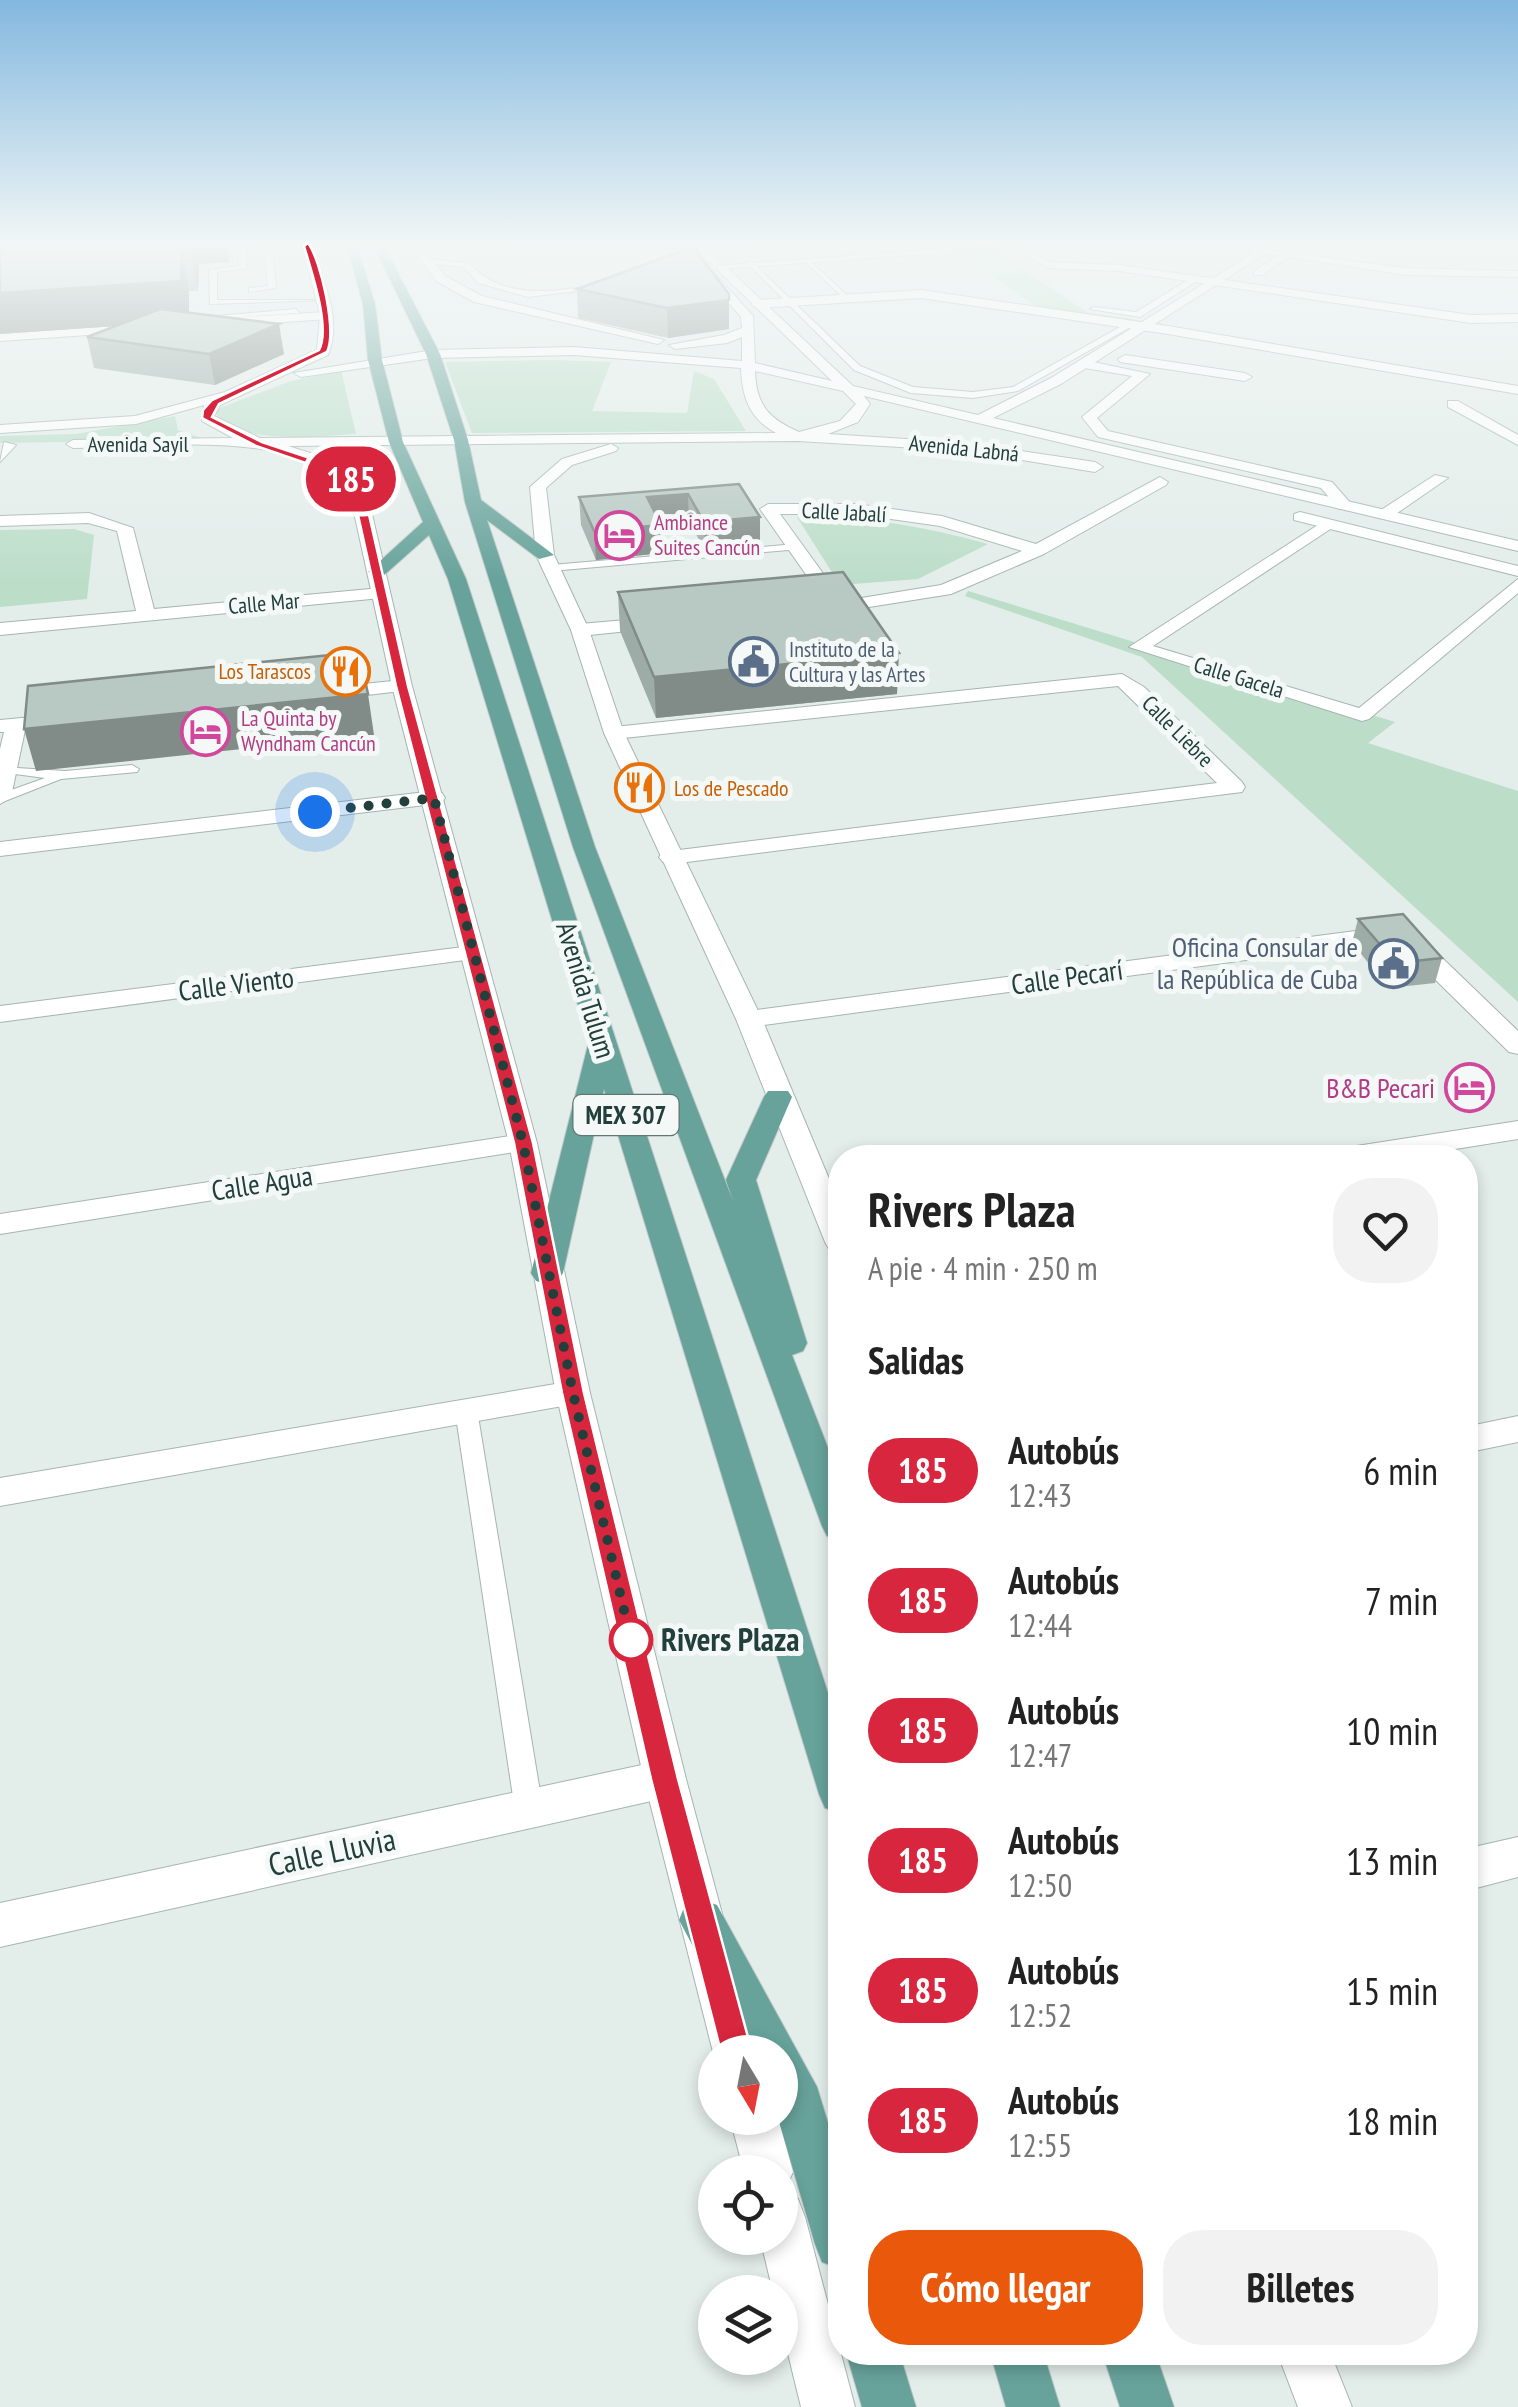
<!DOCTYPE html>
<html lang="es">
<meta charset="utf-8">
<style>
:root{--surface:#fff;--page:#f2f2f2;--text:#222;--muted:#767676;--accent:#ea580c}
body{margin:0;font-family:"PT Sans Narrow",sans-serif;background:var(--page);color:var(--text);height:100vh;display:flex;flex-direction:column;font-size:38px;white-space:nowrap}
*{box-sizing:border-box;margin:0}
p{font-size:32px;color:var(--muted)}
.icon{flex:none;width:55px;height:55px;fill:none;stroke:currentColor;stroke-width:2;stroke-linecap:round;stroke-linejoin:round}
.map{position:relative;flex:1;overflow:hidden}
.sheet{position:absolute;left:828px;top:1145px;width:650px;height:1220px;display:flex;flex-direction:column;background:var(--surface);border-radius:40px;box-shadow:0 5px 15px #0003}
.sheet>*{flex:none}
.badge{padding:0 20px;border-radius:32px;font-size:35px;line-height:65px}
.needle{width:65px;rotate:170deg}
.fabs{position:absolute;left:698px;top:2035px;display:grid;gap:20px}
.fabs a{display:grid;place-items:center;width:100px;height:100px;border-radius:50%;background:var(--surface);box-shadow:0 5px 15px #0003;font-size:50px}
.you{position:absolute;width:50px;height:50px;margin:-25px;border:8px solid #fff;border-radius:50%;background:#1a73e8;box-shadow:0 0 0 15px #1a73e833}
.map>.badge{position:absolute;translate:-50% -50%;box-shadow:0 0 0 5px #fff}
h2{padding:0 40px;font-size:38px;line-height:90px}
.round{display:grid;place-items:center;flex:none;width:105px;height:105px;border-radius:40px;background:var(--page)}
.overview{display:flex;align-items:center;justify-content:space-between;height:170px;padding:0 40px}
h1{font-size:48px;font-weight:700;line-height:75px}
.primary-button{display:flex;gap:20px;margin-top:auto;padding:20px 40px}
.primary-button a{flex:1;height:115px;border-radius:40px;background:var(--accent);color:#fff;font-size:40px;font-weight:700;line-height:115px;text-align:center}
.primary-button a+a{background:var(--page);color:var(--text)}
ul{padding:0;list-style:none}
li{display:flex;align-items:center;gap:30px;height:130px;padding:0 40px}
li div{flex:1}
li b{display:block;font-size:38px}
li em{font-style:normal}
li .badge{min-width:110px;font-weight:700;text-align:center}
.map>svg:first-child{display:block}
.green{fill:#bcdec9}
.lines{fill:none;stroke-linecap:round;stroke-linejoin:round}
.service-casing{stroke:#a5b5b2;stroke-width:2}
.pedestrian-casing{stroke:#a5b5b2;stroke-width:2}
.minor-casing{stroke:#a5b5b2;stroke-width:2}
.tertiary-casing{stroke:#a5b5b2;stroke-width:2}
.primary-casing{stroke:#c1c9c8;stroke-width:2}
.service{fill:#fff;fill-rule:evenodd}
.pedestrian{fill:#fff;fill-rule:evenodd}
.minor{fill:#fff;fill-rule:evenodd}
.tertiary{fill:#fff;fill-rule:evenodd}
.primary{fill:#67a39b;fill-rule:evenodd}
.wall{fill:#9eaca8}
.shaded-wall{fill:#818c88}
.building{fill:#b8c8c3;stroke:#818c88;stroke-width:2.5}
.line{fill:#d7263d;stroke:#fff;stroke-width:2.5}
.walk{stroke:#223f3b;stroke-width:10;stroke-dasharray:0 18}
.stop-dot{fill:#fff;stroke:#d7263d;stroke-width:5}
.labels{text-anchor:middle;stroke-width:10;stroke-linejoin:round;paint-order:stroke}
.far-street-label{font-size:22px;fill:#223f3b;stroke:#f4f9f7}
.far-hotel-label{font-size:22px;fill:#b23c85;stroke:#f4f9f7;text-anchor:start}
.far-service-label{font-size:22px;fill:#4e5e75;stroke:#f4f9f7;text-anchor:start}
.far-food-label{font-size:22px;fill:#c56008;stroke:#f4f9f7;text-anchor:end}
.shield{fill:#f4f9f7;stroke:#617773;stroke-width:2.5}
.shield-label{font-size:25px;font-weight:bold;fill:#223f3b}
.service-label{font-size:28px;fill:#4e5e75;stroke:#f4f9f7;text-anchor:end}
.street-label{font-size:28px;fill:#223f3b;stroke:#f4f9f7}
.hotel-label{font-size:28px;fill:#b23c85;stroke:#f4f9f7;text-anchor:end}
.near-stop-label{font-size:32px;font-weight:bold;fill:#223f3b;stroke:#f4f9f7;text-anchor:start}
.near-street-label{font-size:32px;fill:#223f3b;stroke:#f4f9f7}
</style>
<div class="map">
<svg width="1518" height="2407" viewBox="0 0 1518 2407">
<rect width="100%" height="100%" fill="#e3edea"/>
<path class="green" d="M950,246h40l98,67 47,6 -5,4 -89,-13z
M553,360l58,2 -19,49 95,2 7,-42 20,8 32,52 -274,2 -27,-71z
M341,370l15,64c-35,2 -118,12 -140,-20l1,-5 71,-27z
M175,416l3,14 29,10 -207,3v-7l76,-2z
M797,517c67,-1 127,9 191,27l-70,35 -78,6z
M74,529l20,6 -7,64 -87,8v-77z
M968,591l427,131 -27,21 150,48v211l-376,-345 -177,-61z"/>
<g class="lines">
<defs>
<path id="service" d="M238,246h8l1,22 -30,4v28h108l-115,4 -1,-34 30,-4z
M264,246h8l4,42 -27,4v-4l19,-2z
M426,259l43,4c37,40 86,27 135,22l4,2 -80,10 -50,-14 -14,-16 -41,-4z
M802,259h6l45,42h-6z
M746,262h6l108,104 53,21 60,5 40,-5 114,-64 7,2 -116,66 -45,7 -62,-5 -57,-23z
M1193,277l7,2 -60,38 -50,-8 4,-2 42,5z
M296,309l3,4 -101,7 -4,-2z
M796,544l4,1v4l-249,22 -6,-3 6,-3z
M132,765l7,4 -2,3 -76,7 -61,24v-9l45,-16 -45,-6 1,-5 64,4z
M466,1402l8,2 3,6 66,400 -4,9 -10,4 -10,-4 -4,-9 -60,-400 3,-6z"/>
<path id="pedestrian" d="M324,312l4,7 -115,8 -6,-4 6,-4z
M151,324v6l-4,1 -147,10v-8z"/>
<path id="minor" d="M939,246h12l7,6 -254,18 -6,-3 244,-18z
M1010,246h12l28,16 69,3 352,50 47,-1v8l-47,1 -352,-52 -71,-3z
M1215,246h24l167,22 112,3v6l-112,-2z
M921,290l247,36 350,60v8l-350,-60 -247,-36 -164,10 -6,-4 6,-4z
M1125,355l120,18 7,4 -7,4 -125,-19 -2,-3z
M1084,360l66,14 -53,44 11,13 224,51 21,24 -14,3 -18,-21 -223,-51 -16,-20 50,-41 -53,-9v-6z
M1448,401h10l60,34v10l-70,-38z
M4,442l12,3 -16,17z
M1435,475l13,3 -58,40h-12v-6z
M1160,477l8,5 -2,3 -122,69 -93,40 -126,20 -9,-5 10,-6 -66,-94 8,-5h88l86,12 94,28zM780,514h76l84,12 82,25 -81,34 -98,16z
M89,513l44,15 21,81 227,-21 9,5 -9,5 -381,37v-12l136,-12 -19,-80 -29,-8 -88,3v-10z
M1324,521l14,3 -185,122 206,62 159,-129v14l-149,126 -7,2 -233,-74z
M660,617l9,6 -2,4 -87,9 -9,-6 9,-6z
M1122,674l22,13 98,95 3,5 -3,5 -571,72 -8,-2 -4,-5 4,-5 554,-69 -99,-97 -504,53 -10,-6 10,-6z
M402,680l7,2v8l-84,10 -10,-6 10,-6z
M66,714l7,2v8l-48,6 -14,67 -11,7v-55l4,-17h-4v-12z
M434,791l8,2 3,5 -3,5 -442,53v-14z
M1401,925l9,2 108,104v23l-9,-2 -114,-112 -646,87 -13,-8 13,-8z
M471,946l12,7 -3,5 -480,64v-16z
M1518,1121v18l-119,19h-76l4,-7 10,-2z
M523,1134l10,3 4,6 -4,6 -533,85v-20z
M573,1381l12,3 5,9 -5,9 -585,104v-28z
M1518,1416v26l-53,11v-26z
M665,1760l15,6 6,13 -6,13 -15,6 -665,149v-44z
M1518,1837v40l-53,14v-42z"/>
<path id="tertiary" d="M302,246h10c11,34 31,74 16,109l-108,50 -6,11 46,22 516,-5c-26,-14 -34,-35 -35,-65l-167,-13 -141,3 -132,19 -7,-4 139,-23 141,-3 168,14v-24l-15,6 -52,6 -6,-4 55,-10 18,-7 -1,-11 -62,-71h11l63,70 2,47 77,18 -139,-135h11l149,140 125,29 73,-37 214,-132h12l-216,138 -68,34 525,123v10l-654,-155 6,8 -12,18 -30,12 140,9 127,19 8,5 -8,5 -127,-21 -170,-10 -510,5c31,10 68,17 80,51l44,189 125,457 53,250 96,386 73,273h-44v6l-2,-6 -69,-273 -88,-386 -47,-250 -117,-457 -44,-201c-59,-57 -198,-37 -275,-37l-7,-4 7,-4 160,-2 -31,-17 2,-16 -68,19 -136,9v-8l135,-9 90,-24 92,-42 3,-36zM755,371l88,20 13,13 -16,17 -41,11c-30,-13 -43,-27 -44,-61z
M410,246h10l25,30 37,20 182,44 -6,4 -184,-42 -38,-21z
M1292,246h12l-42,29h-8v-4z
M611,444l7,4 -2,3 -44,14 -26,23 8,67 35,75 35,103 138,286 78,186v47l-11,-3 -4,-7 -89,-223 -132,-286 -33,-103 -35,-75 -6,-68 32,-28z
M1300,512l218,54v10l-224,-56v-6z
M730,2118h48l15,54 -8,17 -5,3v-20h-36z
M780,2192l18,7 7,18 50,190h-54l-21,-86v-29h-7l-13,-54h20z
M1277,2352h53l22,55h-54z"/>
<path id="primary" d="M347,246h10l18,58 7,56 21,82 63,137 374,1151v83l-15,-5 -6,-14 -215,-705 -41,184 -5,8 -11,3 -11,-3 -5,-8 58,-232 -141,-462 -19,-44 -46,41 -15,-4 55,-50 -34,-80 -21,-82 -5,-56z
M374,246h10l56,108 28,86 13,60 73,55 -15,4 -52,-39 108,327 138,354 -7,-21 38,-83 4,-6h20l4,6 -36,83 51,163 -4,8 -11,4 48,124v62l-13,-5 -5,-10 -249,-679 -108,-345 -11,-62 -28,-86z
M701,1899l16,6 100,182 23,75v107l-18,-7 -7,-18 -37,-126 2,-66h-31l-70,-132 6,-15z
M846,2352h53l17,55h-54z
M990,2352h53l17,55h-54z
M1102,2352h53l19,55h-54z"/>
</defs>
<use href="#service" class="service-casing"/>
<use href="#pedestrian" class="pedestrian-casing"/>
<use href="#minor" class="minor-casing"/>
<use href="#tertiary" class="tertiary-casing"/>
<use href="#primary" class="primary-casing"/>
<use href="#service" class="service"/>
<use href="#pedestrian" class="pedestrian"/>
<use href="#minor" class="minor"/>
<use href="#tertiary" class="tertiary"/>
<use href="#primary" class="primary"/>
</g>
<path class="wall" d="M0,246h227l3,16 -31,2 -1,27h-9v22l95,41 -69,31 -121,-17 -7,-31 28,-11 -115,8z
M693,247l36,82 -61,9 -90,-20 -1,-29z
M739,484l21,61 -55,5 -16,-28 -29,2 2,29 -66,7 -15,-35 -2,-28z
M618,592l279,102 -241,24 -36,-87z
M1358,919l84,39 -7,25 -46,5 -37,-45z"/>
<path class="shaded-wall" d="M191,246h36l3,16 -31,2 -1,27 -7,-39z
M182,253l7,38v30l-189,13v-41z
M729,294v35l-61,9 -1,-30z
M279,324l5,30 -69,31 -6,-31z
M688,494l1,28 -41,3 -1,-28z
M760,517v28l-55,5 -1,-28z
M661,525l1,28 -66,7 -2,-29z
M899,653l-2,41 -241,24 -2,-41z
M368,694l6,41 -338,36 -12,-42z"/>
<path class="building" d="M0,246h191v6l-9,1 -1,28 -181,12z
M693,247l36,47v6l-62,8 -90,-19z
M160,309l119,15 -70,30 -122,-17z
M739,484l21,33 -56,5 -16,-28 -41,3 14,28 -67,6 -15,-34z
M843,572l56,81 -245,24 -36,-85z
M359,652l9,42 -344,35 4,-43z
M1403,914l39,44 -46,5 -38,-44z"/>
<linearGradient id="sky" x2="0" y2="1"><stop stop-color="#83b8df"/><stop offset="0.42" stop-color="#f2f7f6"/><stop offset="1" stop-color="#f2f7f6" stop-opacity="0"/></linearGradient>
<rect width="1518" height="582" fill="url(#sky)"/>
<path class="line" d="M308,243c13,17 29,89 19,109l-108,52 -7,13 50,25 84,28 12,9 7,18 43,189 125,457 51,250 94,386 74,273 -5,11 -11,5 -10,-5 -5,-11 -70,-273 -89,-386 -48,-250 -118,-457 -42,-189 -4,-14 -12,-9 -82,-28 -54,-28 1,-8 9,-10 107,-50c12,-22 -8,-80 -15,-104z"/>
<g class="lines">
<path class="walk" d="M315,812l119,-14 89,345 50,250 58,247"/>
</g>
<defs>
<symbol id="hotel-ring" viewBox="-11 -11 22 22"><circle r="9.5" fill="#f4f9f7" stroke="#d1479c" stroke-width="1.5"/><path d="M-6-4.5h1.5V1H6V5H4.5V3h-9V5H-6ZM-4 0a1.8 1.8 0 1 1 3.6 0ZM.5 0V-2.5h3Q6-2.5 6 0Z" fill="#d1479c"/></symbol>
<symbol id="civic-ring" viewBox="-11 -11 22 22"><circle r="9.5" fill="#f4f9f7" stroke="#5c6f8a" stroke-width="1.5"/><path d="M-.6-6.5H3V-4.5H.6V-3L4-1V1h2V6H-6V1h2V-1L-.6-3ZM-1.2 2.5V6h2.4V2.5Z" fill="#5c6f8a"/></symbol>
<symbol id="restaurant-ring" viewBox="-11 -11 22 22"><circle r="9.5" fill="#f4f9f7" stroke="#e8710a" stroke-width="1.5"/><path d="M-5-6h1v4h1v-4h1v4h1v-4h1v5L-1.5 .5V6h-2V.5L-5-1ZM5-6V6H3V1.5H1.5Q1.5-4 5-6Z" fill="#e8710a"/></symbol>
</defs>
<g fill-rule="evenodd">
<use href="#hotel-ring" x="592" y="508" width="55" height="55"/>
<use href="#civic-ring" x="726" y="634" width="55" height="55"/>
<use href="#restaurant-ring" x="318" y="644" width="55" height="55"/>
<use href="#hotel-ring" x="178" y="704" width="55" height="55"/>
<use href="#restaurant-ring" x="612" y="760" width="55" height="55"/>
<use href="#civic-ring" x="1366" y="936" width="55" height="55"/>
<use href="#hotel-ring" x="1442" y="1060" width="55" height="55"/>
</g>
<circle class="stop-dot" cx="631" cy="1640" r="20"/>
<g class="labels">
<g class="far-street-label">
<text x="138" y="452">Avenida Sayil</text>
<text transform="translate(964 448) rotate(6)" y="8">Avenida Labná</text>
<text transform="translate(844 512) rotate(3)" y="8">Calle Jabalí</text>
<text transform="translate(264 603) rotate(-5)" y="8">Calle Mar</text>
<text transform="translate(1239 677) rotate(17)" y="8">Calle Gacela</text>
<text transform="translate(1178 731) rotate(45)" y="8">Calle Liebre</text>
</g>
<g class="far-hotel-label">
<text x="654" y="530">Ambiance<tspan x="654" dy="25">Suites Cancún</tspan></text>
<text x="241" y="726">La Quinta by<tspan x="241" dy="25">Wyndham Cancún</tspan></text>
</g>
<g class="far-service-label">
<text x="789" y="657">Instituto de la<tspan x="789" dy="25">Cultura y las Artes</tspan></text>
</g>
<g class="far-food-label">
<text x="311" y="679">Los Tarascos</text>
<text x="674" y="796" text-anchor="start">Los de Pescado</text>
</g>
<rect class="shield" x="573.5" y="1095" width="105" height="40" rx="8"/>
<g class="shield-label">
<text x="626" y="1124">MEX 307</text>
</g>
<g class="service-label">
<text x="1358" y="957">Oficina Consular de<tspan x="1358" dy="32">la República de Cuba</tspan></text>
</g>
<g class="street-label">
<text transform="translate(1067 977) rotate(-8)" y="10">Calle Pecarí</text>
<text transform="translate(236 984) rotate(-7)" y="10">Calle Viento</text>
<text transform="translate(586 990) rotate(73)" y="10">Avenida Tulum</text>
<text transform="translate(262 1183) rotate(-9)" y="10">Calle Agua</text>
</g>
<g class="hotel-label">
<text x="1435" y="1098">B&amp;B Pecari</text>
</g>
<g class="near-stop-label">
<text x="661" y="1651">Rivers Plaza</text>
</g>
<g class="near-street-label">
<text transform="translate(332 1852) rotate(-12)" y="11">Calle Lluvia</text>
</g>
</g>
</svg>
<div class="fabs">
<a><svg class="needle" viewBox="-14 -14 28 28"><path d="M0-13l5 13h-10z" fill="#e53935"/><path d="M0 13l5-13h-10z" fill="#767676"/></svg></a>
<a><svg class="icon" aria-label="locate" viewBox="0 0 24 24"><circle cx="12" cy="12" r="6"/><path d="M12 2v4M12 18v4M2 12h4M18 12h4"/></svg></a>
<a><svg class="icon" aria-label="layers" viewBox="0 0 24 24"><path d="M12 4l9 5-9 5-9-5zM3 14l9 5 9-5"/></svg></a>
</div>
<div class="you" style="left:315px;top:812px"></div>
<b class="badge" style="left:351px;top:479px;background:#d7263d;color:#fff">185</b>
<section class="sheet">
<div class="overview"><div><h1>Rivers Plaza</h1><p>A pie · 4 min · 250 m</p></div><a class="round"><svg class="icon" aria-label="heart" viewBox="0 0 24 24"><path d="M12 20l-8-8c-3-5 5-10 8-4 3-6 11-1 8 4z"/></svg></a></div>
<h2>Salidas</h2>
<ul>
<li><span class="badge" style="background:#d7263d;color:#fff">185</span><div><b>Autobús</b><p>12:43</p></div><em>6 min</em></li>
<li><span class="badge" style="background:#d7263d;color:#fff">185</span><div><b>Autobús</b><p>12:44</p></div><em>7 min</em></li>
<li><span class="badge" style="background:#d7263d;color:#fff">185</span><div><b>Autobús</b><p>12:47</p></div><em>10 min</em></li>
<li><span class="badge" style="background:#d7263d;color:#fff">185</span><div><b>Autobús</b><p>12:50</p></div><em>13 min</em></li>
<li><span class="badge" style="background:#d7263d;color:#fff">185</span><div><b>Autobús</b><p>12:52</p></div><em>15 min</em></li>
<li><span class="badge" style="background:#d7263d;color:#fff">185</span><div><b>Autobús</b><p>12:55</p></div><em>18 min</em></li>
</ul>
<div class="primary-button"><a>Cómo llegar</a><a>Billetes</a></div>
</section>
</div>
